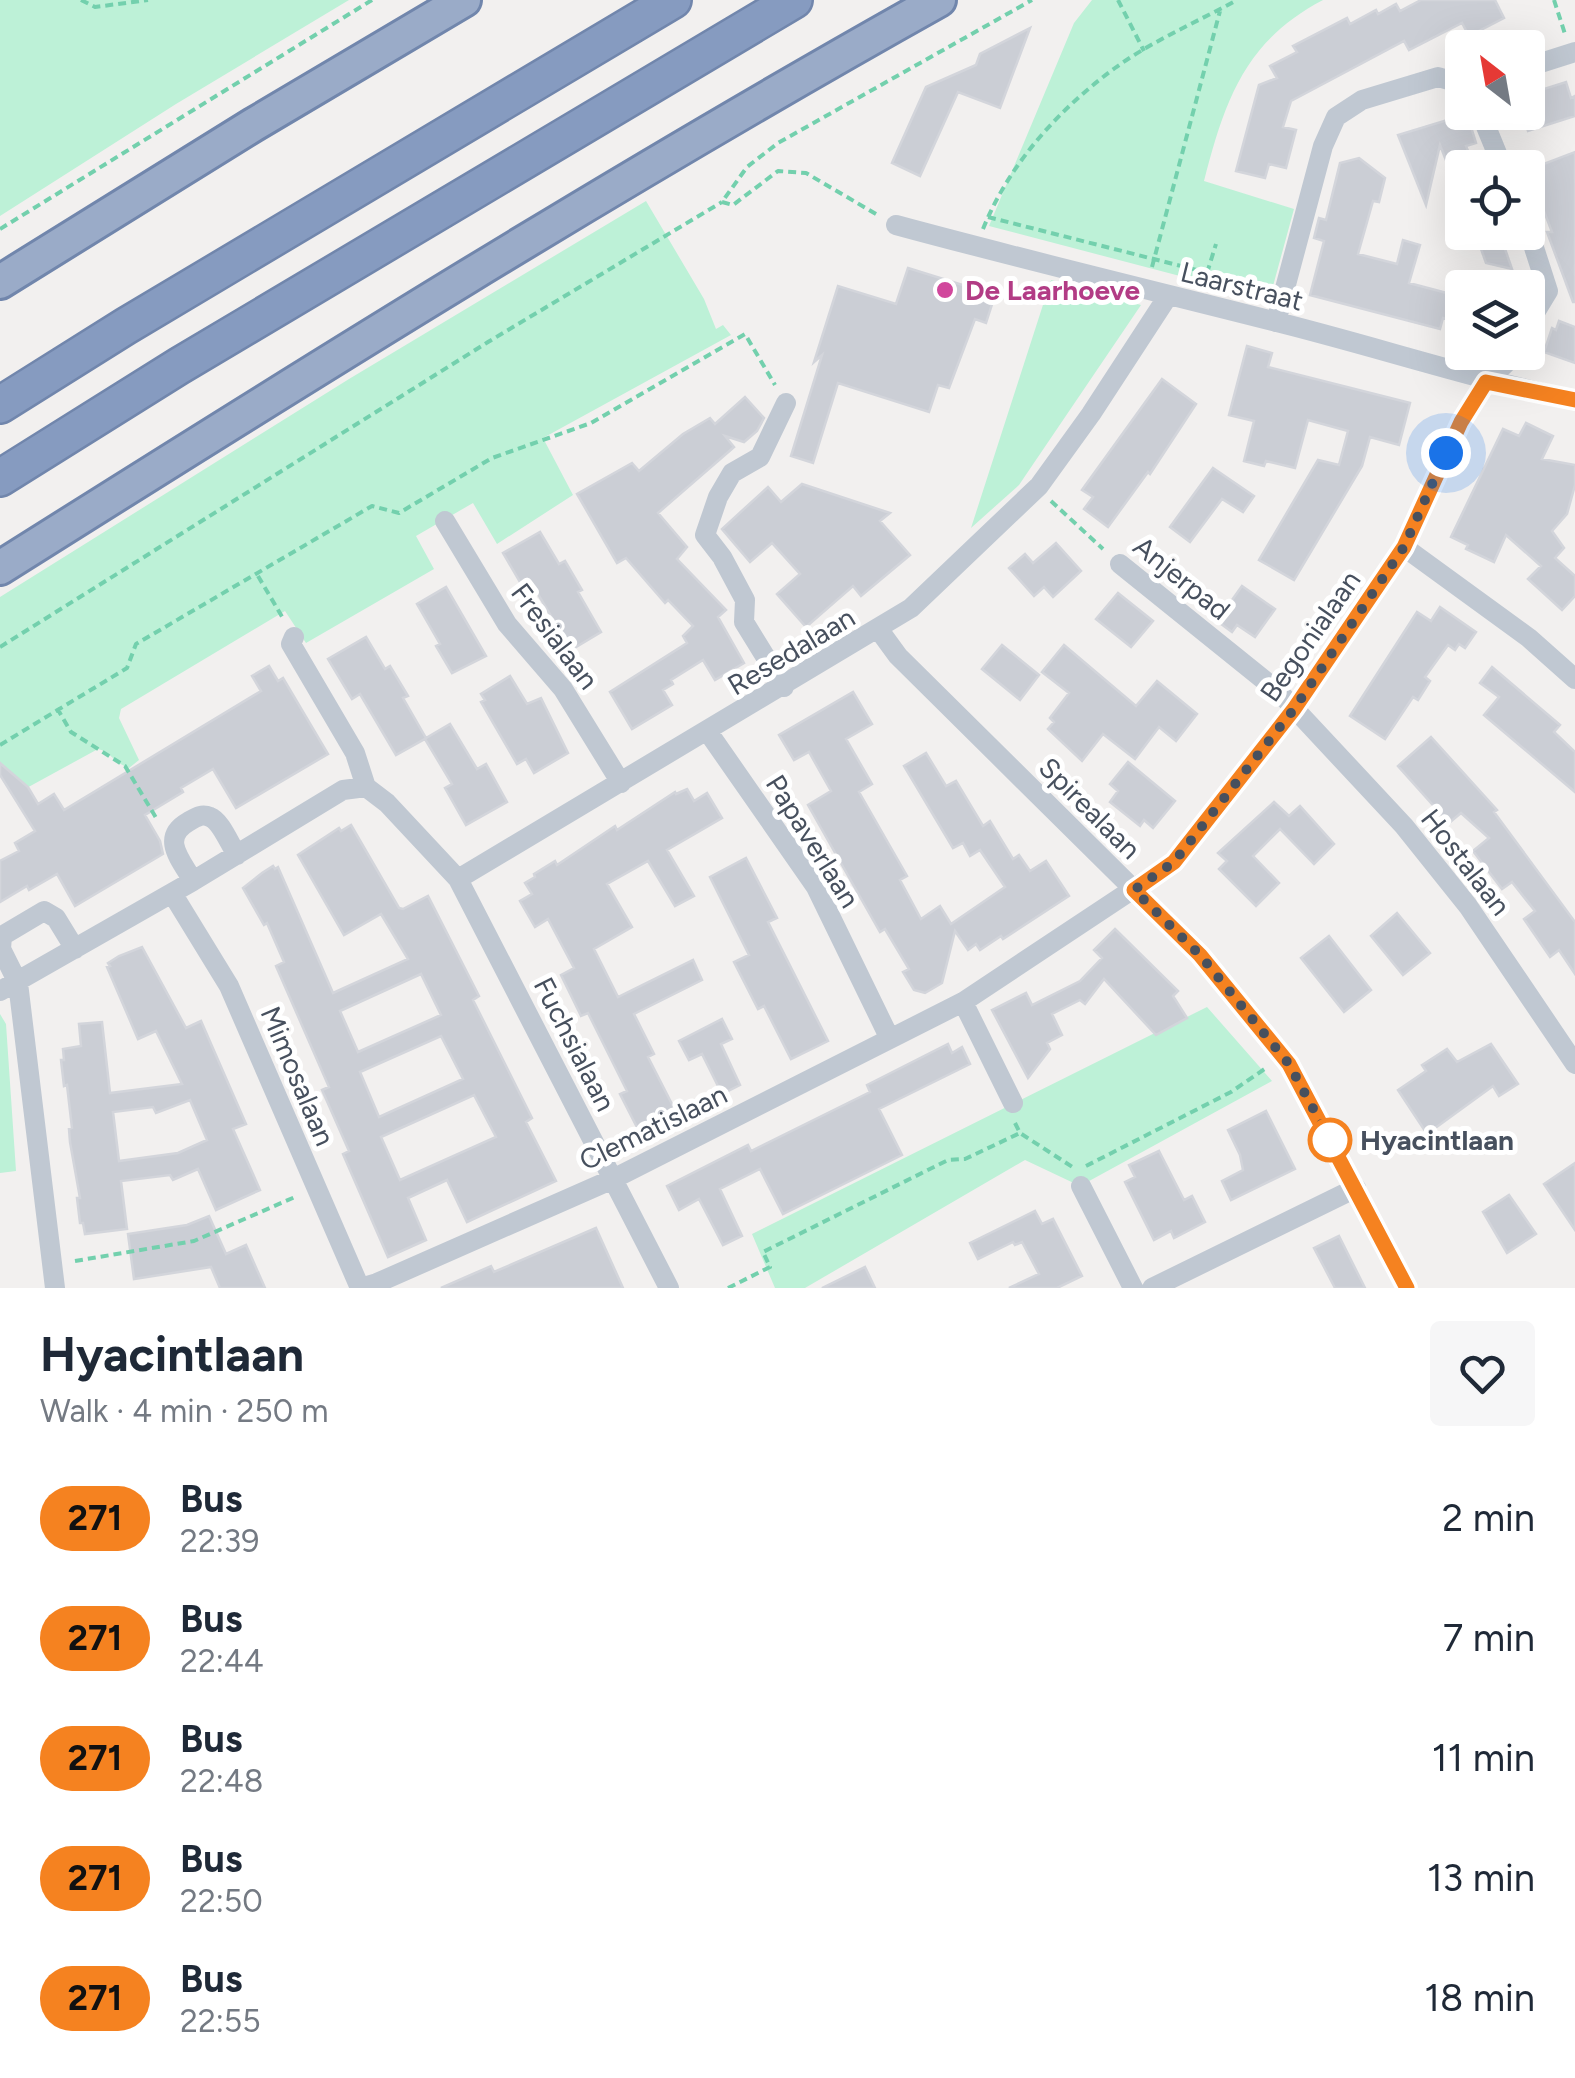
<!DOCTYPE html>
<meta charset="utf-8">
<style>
:root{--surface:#fff;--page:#f6f6f7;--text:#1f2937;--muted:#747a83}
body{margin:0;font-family:Figtree,sans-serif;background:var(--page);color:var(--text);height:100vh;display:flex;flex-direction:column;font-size:38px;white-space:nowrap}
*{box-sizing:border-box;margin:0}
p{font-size:32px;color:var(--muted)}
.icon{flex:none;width:55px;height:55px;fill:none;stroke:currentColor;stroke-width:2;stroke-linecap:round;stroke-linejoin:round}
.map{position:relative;height:1288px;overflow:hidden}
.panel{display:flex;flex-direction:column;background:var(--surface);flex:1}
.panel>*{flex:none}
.badge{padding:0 20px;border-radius:32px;font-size:35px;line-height:65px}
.needle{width:65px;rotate:329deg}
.controls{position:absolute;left:1445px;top:30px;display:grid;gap:20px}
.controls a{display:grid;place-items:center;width:100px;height:100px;border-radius:10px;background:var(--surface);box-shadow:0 10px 40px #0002;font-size:50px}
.you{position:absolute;width:50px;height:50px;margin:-25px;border:8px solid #fff;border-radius:50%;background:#1a73e8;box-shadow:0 0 0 15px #1a73e833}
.map>.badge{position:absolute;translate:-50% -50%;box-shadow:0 0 0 5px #fff}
.round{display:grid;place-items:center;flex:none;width:105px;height:105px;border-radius:10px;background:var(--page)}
.head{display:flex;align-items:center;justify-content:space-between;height:170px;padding:0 40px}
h1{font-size:48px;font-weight:700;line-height:75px}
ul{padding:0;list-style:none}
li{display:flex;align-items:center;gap:30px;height:120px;padding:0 40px}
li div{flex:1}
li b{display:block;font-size:38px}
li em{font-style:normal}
li .badge{min-width:110px;font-weight:700;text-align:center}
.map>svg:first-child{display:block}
.green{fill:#bdf1d7}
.building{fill:#cbced5;stroke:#d3d5db;stroke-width:2.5;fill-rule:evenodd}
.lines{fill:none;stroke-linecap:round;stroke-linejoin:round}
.trunk-casing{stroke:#7186ac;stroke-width:38}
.motorway-casing{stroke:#7186ac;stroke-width:40}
.path{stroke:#73d0ad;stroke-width:4;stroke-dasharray:8 5;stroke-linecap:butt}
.minor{stroke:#c0c8d2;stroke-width:20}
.trunk{stroke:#9aabc8;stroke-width:32}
.motorway{stroke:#869bc0;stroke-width:35}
.line-casing{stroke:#fff;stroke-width:22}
.line{stroke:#f58220;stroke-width:15}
.walk{stroke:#47505e;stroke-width:10;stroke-dasharray:0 18}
.hotel-dot{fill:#d1479c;stroke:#fff;stroke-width:4}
.stop-dot{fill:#fff;stroke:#f58220;stroke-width:5}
.labels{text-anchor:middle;stroke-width:10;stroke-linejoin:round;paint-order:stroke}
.street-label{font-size:28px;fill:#47505e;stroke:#fff}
.hotel-label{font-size:28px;font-weight:bold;fill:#b23c85;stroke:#fff;text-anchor:start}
.stop-label{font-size:28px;font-weight:bold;fill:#47505e;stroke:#fff;text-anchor:start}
</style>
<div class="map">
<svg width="1575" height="1288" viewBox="0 0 1575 1288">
<rect width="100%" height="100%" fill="#f2f0ef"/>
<path class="green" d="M0,0h349l-173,104 -176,112z
M1092,0h231c-78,41 -98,100 -119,181l90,28 -24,88 -6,1 -275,-72 85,-203z
M646,201l58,98 12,30 7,-4 8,10 -188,103 30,57 -76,49 -24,-41 -57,33 18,33 -128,74 -21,-32 -164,98 -2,9 20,42 -10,8c-17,-6 -16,-15 -31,-19l-75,41 -23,-25v-168l349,-218z
M1051,280l90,25 -122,180 -48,43z
M1207,1007l65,74 -192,105 -55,-26 -220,128h-30l-23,-54z
M0,1014l6,10 10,147 -16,2z"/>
<path class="building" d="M1421,0h74l9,18 -35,18 -7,-13 -53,27 -5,-9 -113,60 -8,26 13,3 -10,38 -17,-4 -4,14 -29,-7 23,-86 18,-7 -7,-12 27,-14 -4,-6 54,-28 3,6 26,-14 2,4 18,-10 4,7z
M1030,28l-30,80 -42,-16 -38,84 -28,-13 34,-76 50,-22 4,-11z
M1566,82l5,16 4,-2v20l-47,15 -6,-18 10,-4 -4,-15z
M1467,114l9,29 -10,3 9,22h-26l-9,-23 -14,60 -28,-70z
M1575,152v150h-2l-26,-70h5l-24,-62z
M1359,158l26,20 -6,24 -6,-1 -15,53 39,10 6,-24 17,5 -11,38 53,14v26l-19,-5 -3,11 -130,-34 14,-54 -10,-3 5,-20 7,2 14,-57z
M1475,232h40l2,9 -13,5 8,23 -26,-6z
M908,268l87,27 -9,28 -11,-4 -26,69 -11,-3 -9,27 -91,-29 -25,80 -22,-7 31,-101 -8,7 24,-76 58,18z
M1559,321l16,6v36l-31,-11 8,-24 4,2z
M1247,346l25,7 -4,14 142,36 -11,42 -29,-8 -8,29 -68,114 -35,-20 59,-100 21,5 9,-34 -40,-11 -13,48 -29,-7 -2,5 -20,-5 10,-40 -25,-6z
M1162,379l34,25 -46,70 -2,-2 -40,55 -24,-18 9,-12 -11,-7z
M745,397l19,21 -7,13 -13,11 -19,-6 9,11 -76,66 29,34 -10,12 49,51 -8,7 26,46 -29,17 -12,-20 -32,20 2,4 -10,6 9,15 -40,24 -22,-37 77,-49 -4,-7 10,-10 -25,-26 -3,3 -39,-45 -9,5 -40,-69 55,-31 7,8 44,-37 27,-16 5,6z
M1526,423l27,13 -11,23 33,6v20l-8,29 -15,17 12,17 -9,10 20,18v20l-13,14 -34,-31 13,-13 -35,-31 -12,27 -28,-13 2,-4 -17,-8 52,-108 16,7z
M1213,468l41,28 -11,16 -21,-13 -32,43 -20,-15z
M802,484l88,29 -10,8 30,34 -49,41 -8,-10 -47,41 -29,-33 23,-20 -28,-31 -22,19 -28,-33 46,-42 13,15z
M540,532l19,32 6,-3 17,29 -4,2 23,40 -30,18 -36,-61 -8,5 -24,-41z
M1056,543l25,28 -28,26 -9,-10 -10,9 -25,-28 16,-14 8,9z
M1242,586l33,23 -20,28 -18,-12 -5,7 -15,-11z
M446,587l40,69 -34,17 -16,-27 4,-2 -23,-40z
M1118,593l35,28 -22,26 -35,-28z
M1440,607l36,25 -11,16 -6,-4 -4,6 -7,-5 -23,32 5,4 -12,19 -5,-3 -28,42 -35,-23 67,-104 14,9z
M366,637l19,32 5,-3 18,30 -5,2 23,40 24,-14 27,45 9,-5 21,38 -41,23 -21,-37 7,-4 -27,-45 -29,16 -36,-61 -8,5 -24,-40z
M1002,645l37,30 -19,25 -38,-31z
M1064,645l72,61 21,-25 40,33 -21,27 -17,-14 -24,32 -32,-25 -21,27 -34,-32 6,-7 -4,-4 19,-25 -27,-21z
M269,666l9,15 5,-3 45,76 -92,54 -23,-39 -32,19 2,4 -38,23 15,26 3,13 -88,52 -18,-32 -28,16 -2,-4 -27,16v-41l19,-10 -4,-8 20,-12 -35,-56v-12l28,24 10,17 16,-10 10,16 197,-119 -9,-15z
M1492,667l68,58 -6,7 21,20v40l-91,-77 15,-18 -19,-14z
M510,676l17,28 14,-6 27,55 -34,20 -8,-14 -9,5 -36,-62 4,-2 -4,-6z
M853,692l19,32 -26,15 26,45 -13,8 48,84 -7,4 21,39 19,-13 11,18 54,-37 -25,-37 -10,6 -7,-13 -10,5 -49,-82 22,-13 20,33 10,-5 27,45 7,-5 23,38 6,-4 11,16 16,-10 23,35 -66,43 -2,-3 -21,14 -4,-6 -8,6 -13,-19 -13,52 -17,10 -11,-3 -11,-18 6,-3 -24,-40 -5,3 -72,-127 23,-14 -22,-39 -15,8 -15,-25z
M1431,737l66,73 -3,2 81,110v52l-16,-24 -9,7 -26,-38 11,-8 -23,-29 -10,7 -29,-38 16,-13 -28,-25 -12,10 -51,-57z
M1128,762l47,39 -22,27 -9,-8 -4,6 -30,-24 8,-11 -8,-7z
M687,789l7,12 13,-8 15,25 -55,32 27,46 -19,10 -27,-45 -41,23 25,43 -38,22 24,48 75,-37 9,20 -68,34 20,40 -6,3 30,59 -37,19 -21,-41 7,-3 -39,-78 -7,3 -20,-41 13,-7 -26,-49 -13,8 -15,-26 12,-7 -7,-11 10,-6 -1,-3 21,-13 2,4 58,-39 2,4 58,-38 1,2z
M1274,802l15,14 11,-10 34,38 -20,20 -34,-35 -27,27 26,27 -23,23 -37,-37 8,-8 -9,-8z
M351,825l48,83 4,1 25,-13 51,100 -6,4 59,118 -6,4 30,59 -89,41 -20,-42 -39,18 18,42 -38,17 -45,-103 6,-3 -27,-61 7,-3 -53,-121 8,-4 -17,-39 -3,2 -21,-37 19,-15 11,-7 2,3 3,-2 55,126 75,-34 -27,-45 -37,21 -46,-80 41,-27 2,3zM421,974l20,41 -83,37 -18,-41zM441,1036l22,43 -84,38 -19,-45zM474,1095l22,42 -96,43 -19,-43z
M746,858l31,60 -9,4 60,119 -37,18 -27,-53 -6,3 -24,-47 15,-7 -39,-78z
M1397,913l33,40 -27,22 -32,-39z
M1115,929l63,62 -5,5 14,22 -31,17 -52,-56 -19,25 -5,-4 -28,14 10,21 -15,8 3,6 -22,29 -36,-68 34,-17 6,12 48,-24 22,-23 -8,-8z
M1329,936l42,54 -27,22 -43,-54z
M142,947l44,81 15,-7 45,103 -13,5 27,61 -44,20 -18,-41 -25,11 -3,-5 -49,6 6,48 -42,5 -2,-11h-3l-3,-25h3l-10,-56 -1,-13 3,-1 -5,-43 -3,1 -3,-26h3l-1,-11 18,-3 -2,-22 23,-2 8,71 72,-9 -26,-53 -18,8 -31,-72 3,-1 -2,-3 11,-7zM190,1100l17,40 -29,13 -59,8 -6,-49 40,-5 3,6z
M722,1019l10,20 -11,5 19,41 -18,9 -20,-40 -13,6 -10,-19z
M948,1044l4,9 10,-6 8,17 -91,45 23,46 -119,59 -23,-45 -40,20 22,47 -19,9 -24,-46 -20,11 -12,-24 81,-41 3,6 119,-59 -3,-7z
M1491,1044l27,40 -19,12 -6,-10 -66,48 -29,-44 28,-19 -4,-6 25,-16 10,13z
M1266,1111l29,58 -64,31 -9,-19 21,-11 -3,-15 -12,-25z
M1159,1151l25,49 8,-4 13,26 -31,16 -3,-7 -17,9 -29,-58 10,-5 -6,-12z
M1575,1163v67l-31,-46z
M1509,1195l27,39 -29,19 -24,-41z
M1035,1211l7,13 11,-5 29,57 -25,12h-48l30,-14 -17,-32 -7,3 -2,-3 -35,17 -8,-16z
M209,1216l17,38 20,-9 19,43h-45l-9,-21 -77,12 -6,-45 59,-9z
M596,1228l27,60h-182l50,-22 3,6z
M1339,1236l26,52h-30l-11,-21 -10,-19z
M865,1267l10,21h-53z"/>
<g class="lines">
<defs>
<path id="trunk" d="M0,282l253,-157 211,-125
M0,568c309,-195 619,-389 939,-568"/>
<path id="motorway" d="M0,405l126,-79 547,-326
M0,478l179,-112 615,-366"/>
</defs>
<use href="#trunk" class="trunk-casing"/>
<use href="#motorway" class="motorway-casing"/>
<path class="path" d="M81,0l14,7 53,-7
M1118,0l26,51
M1554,0l11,34
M876,214l-70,-41 -28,-2 -45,34 -11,-3 25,-35 31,-24 254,-143
M988,217l276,70
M0,229l372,-229
M983,229c26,-65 76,-120 132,-161 37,-27 82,-46 122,-68
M1152,267l68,-256
M1207,273l9,-29
M1051,501l52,48
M258,576l26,44
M0,647l488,-305 234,-140
M57,708l14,24 54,34 33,55
M0,745l127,-77 9,-24 236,-138 27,7 93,-55 99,-35 154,-89 30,51
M1015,1123l5,10 54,35
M1086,1166l145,-74 35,-24
M75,1261l119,-20 101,-44
M728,1288l42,-21 -7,-15 185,-92 17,-1 55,-26"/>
<path class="minor" d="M1528,67l47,-15
M1480,112l23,56
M896,225c125,34 251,64 377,96 101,25 200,58 302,79
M1528,229l20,62 -20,33
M1276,322l47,-176 13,-29 26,-17 76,-23 24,7
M445,521l62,103 56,65 58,94
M1404,547l125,91 46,41
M1120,564l159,128 125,134 64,80 107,158
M879,630l19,26 302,299 89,109 118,224
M294,637l-3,7 64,109 11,34
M784,687l-40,-65 1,-22 -23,-43 -17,-22 13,-38 14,-24 28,-16 26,-54
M708,732l108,155 74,152
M458,879l211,409
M193,881c-12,-21 -33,-43 -5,-59 7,-4 13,-9 22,-5 11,4 20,28 27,38
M172,893l57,93 131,302 17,-5 236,-104 350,-177 211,-140 120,-153 110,-162 57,-125 25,-40 19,-18 7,-12
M0,991l193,-110 150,-91 23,-3 21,16 71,76 453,-271 128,-122 52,-72 77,-118
M963,1002l50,101
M1081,1186l52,102
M55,1288l-37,-305 -17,-34 1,-13 42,-25 12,7 19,31
M1152,1288l204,-100"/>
<use href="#trunk" class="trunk"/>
<use href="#motorway" class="motorway"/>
</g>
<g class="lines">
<defs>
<path id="line" d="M1407,1288l-118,-224 -89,-109 -66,-65 40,-28 120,-153 110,-162 57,-125 25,-40 89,18"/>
</defs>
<use href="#line" class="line-casing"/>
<use href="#line" class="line"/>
<path class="walk" d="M1330,1140l-41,-76 -89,-109 -66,-65 40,-28 120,-153 110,-162 42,-94"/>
</g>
<circle class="hotel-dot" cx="945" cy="290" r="10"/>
<circle class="stop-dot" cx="1330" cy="1140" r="20"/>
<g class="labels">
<g class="street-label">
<text transform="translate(1242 286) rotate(14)" y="10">Laarstraat</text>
<text transform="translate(1182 578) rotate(39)" y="10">Anjerpad</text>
<text transform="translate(555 636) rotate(53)" y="10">Fresialaan</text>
<text transform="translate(1310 636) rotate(-55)" y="10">Begonialaan</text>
<text transform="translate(791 651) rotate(-31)" y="10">Resedalaan</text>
<text transform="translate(1090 808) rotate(45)" y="10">Spirealaan</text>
<text transform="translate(813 841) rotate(58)" y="10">Papaverlaan</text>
<text transform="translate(1466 862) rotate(52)" y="10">Hostalaan</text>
<text transform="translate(575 1044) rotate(63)" y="10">Fuchsialaan</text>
<text transform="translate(298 1076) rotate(67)" y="10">Mimosalaan</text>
<text transform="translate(653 1127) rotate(-26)" y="10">Clematislaan</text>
</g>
<g class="hotel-label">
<text x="965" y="300">De Laarhoeve</text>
</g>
<g class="stop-label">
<text x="1360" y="1150">Hyacintlaan</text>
</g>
</g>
</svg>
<div class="controls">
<a><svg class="needle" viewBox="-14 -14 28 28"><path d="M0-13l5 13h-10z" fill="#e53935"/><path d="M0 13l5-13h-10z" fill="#747a83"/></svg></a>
<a><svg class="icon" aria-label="locate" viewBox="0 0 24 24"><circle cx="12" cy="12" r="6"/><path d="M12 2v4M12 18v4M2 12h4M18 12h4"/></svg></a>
<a><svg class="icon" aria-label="layers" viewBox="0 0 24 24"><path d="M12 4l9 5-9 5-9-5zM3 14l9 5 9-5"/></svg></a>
</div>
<div class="you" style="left:1446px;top:453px"></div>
</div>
<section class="panel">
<div class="head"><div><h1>Hyacintlaan</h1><p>Walk · 4 min · 250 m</p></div><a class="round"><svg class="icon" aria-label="heart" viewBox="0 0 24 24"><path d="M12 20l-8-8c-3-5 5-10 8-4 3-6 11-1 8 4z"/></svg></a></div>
<ul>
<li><span class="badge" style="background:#f58220;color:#111">271</span><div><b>Bus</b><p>22:39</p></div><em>2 min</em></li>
<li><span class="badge" style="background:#f58220;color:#111">271</span><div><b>Bus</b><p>22:44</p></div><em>7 min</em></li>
<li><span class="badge" style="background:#f58220;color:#111">271</span><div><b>Bus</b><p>22:48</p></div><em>11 min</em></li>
<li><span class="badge" style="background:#f58220;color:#111">271</span><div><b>Bus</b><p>22:50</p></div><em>13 min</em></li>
<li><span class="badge" style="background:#f58220;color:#111">271</span><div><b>Bus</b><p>22:55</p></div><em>18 min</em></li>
</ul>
</section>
